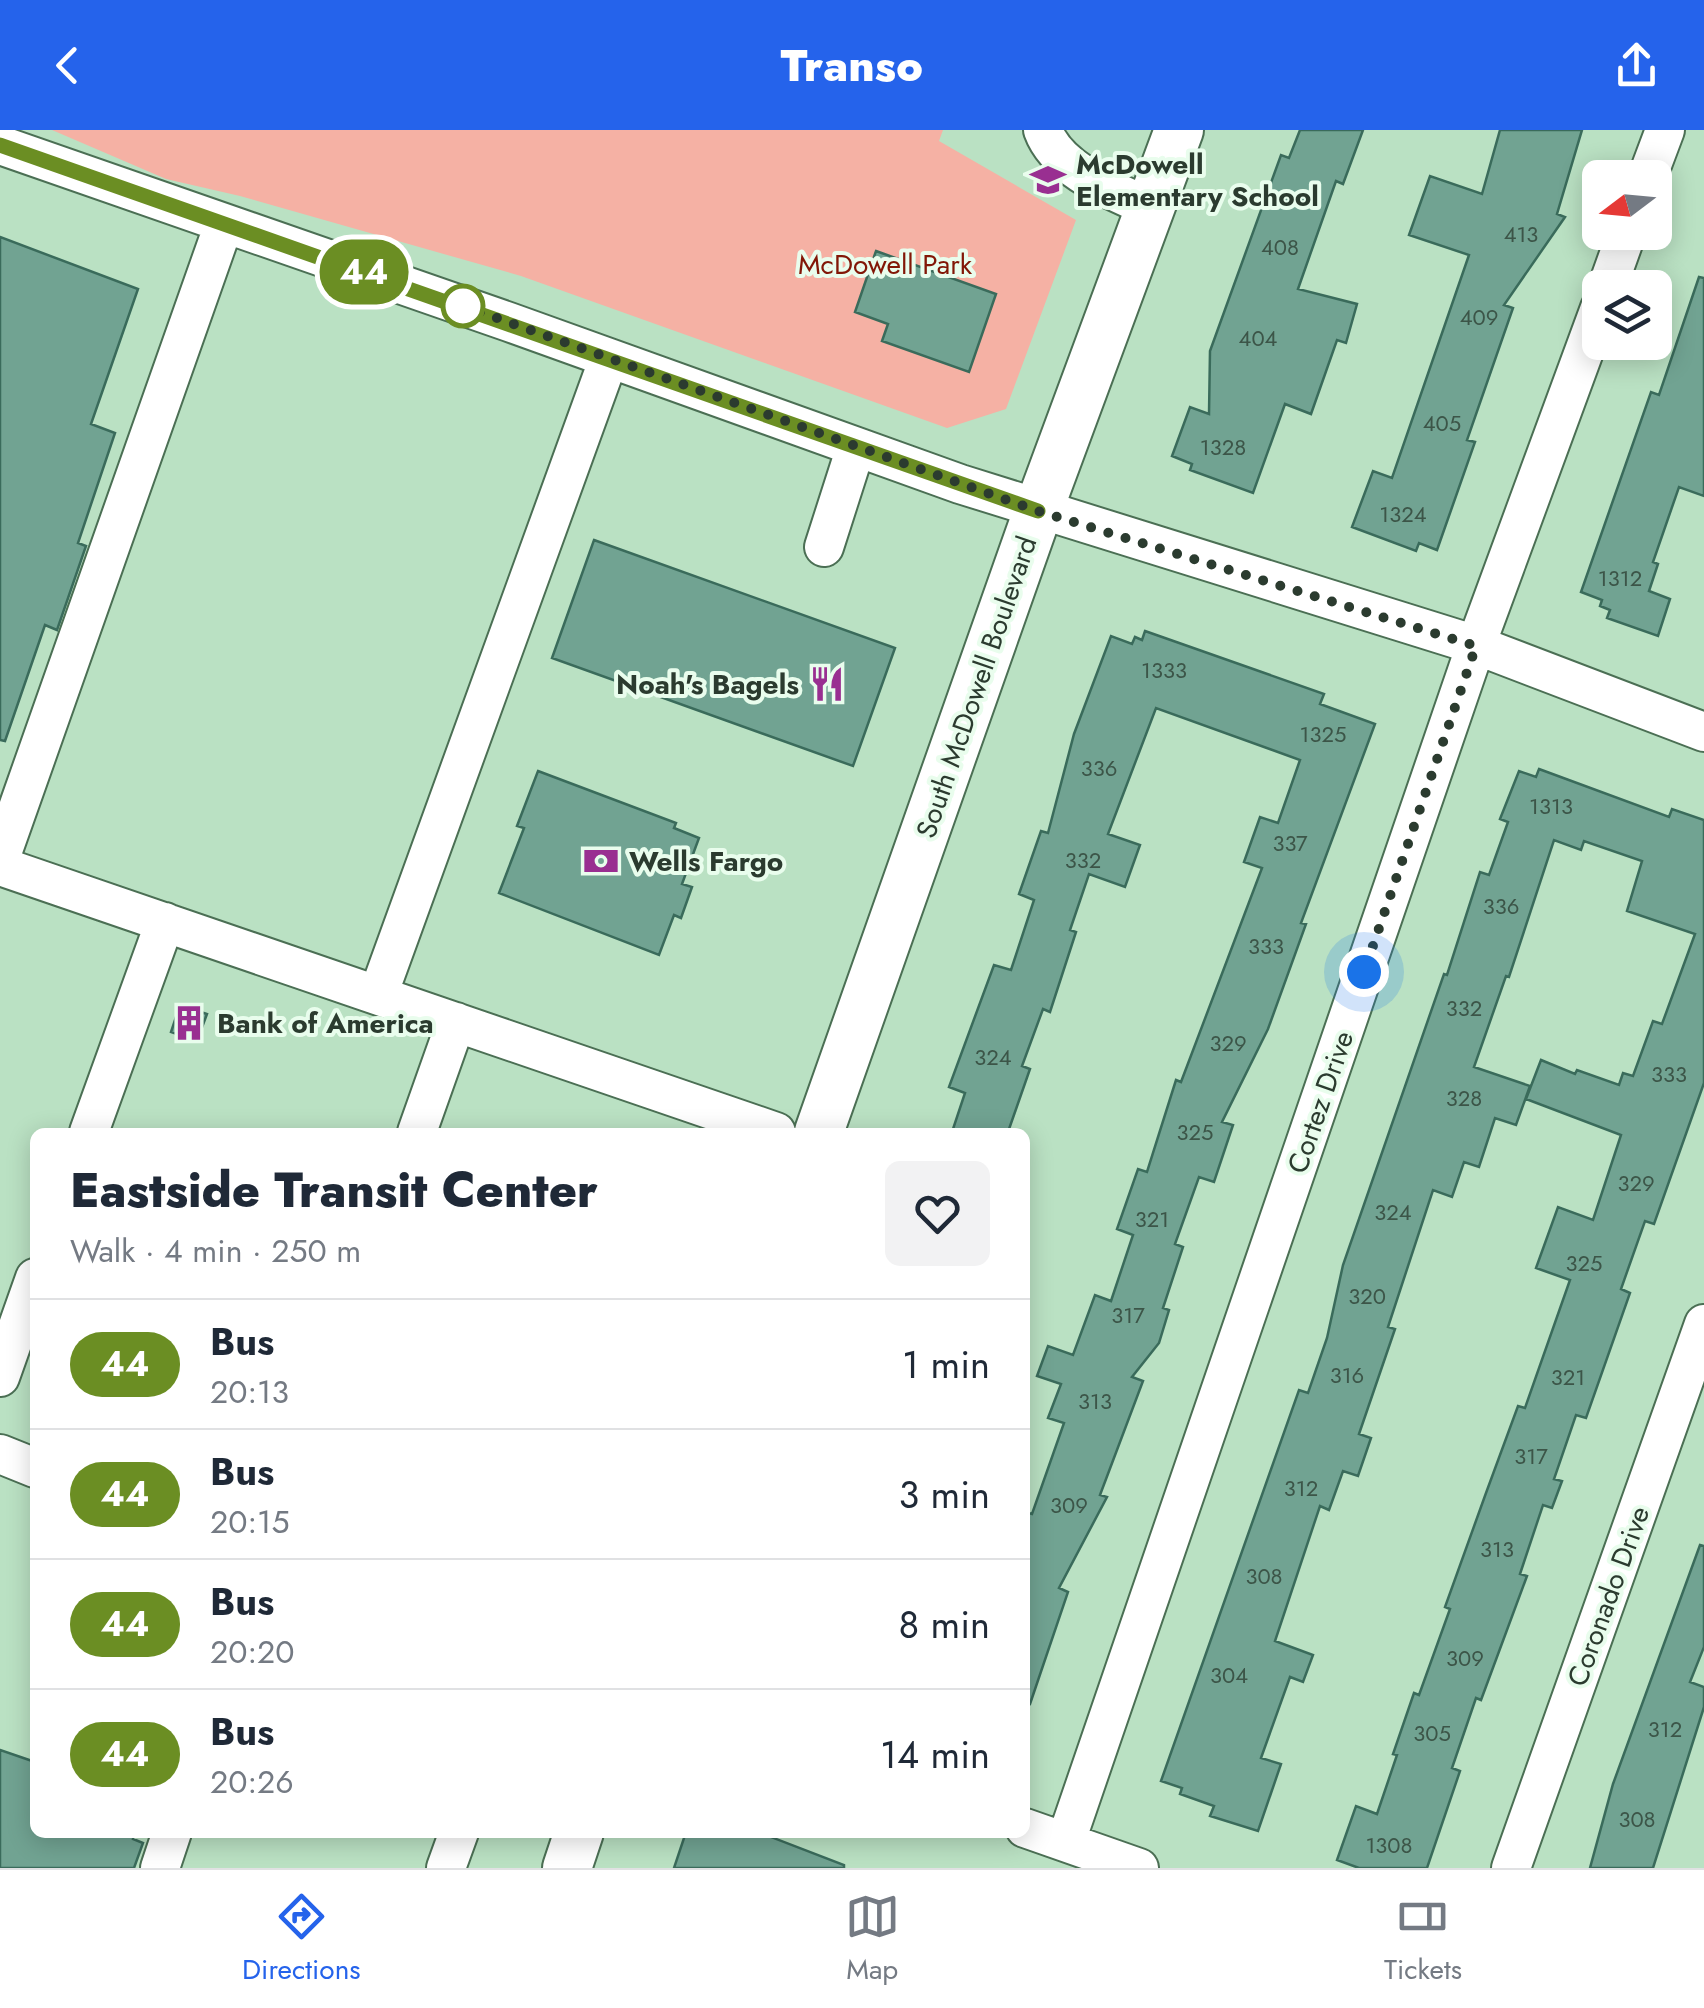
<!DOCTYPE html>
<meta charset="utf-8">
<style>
:root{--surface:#fff;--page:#f2f2f3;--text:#1f2937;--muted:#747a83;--line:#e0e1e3;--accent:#2563eb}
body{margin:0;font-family:Jost,sans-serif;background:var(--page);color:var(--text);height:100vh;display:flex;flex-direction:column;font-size:38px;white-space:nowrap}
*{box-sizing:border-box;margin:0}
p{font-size:32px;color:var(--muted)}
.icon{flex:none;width:55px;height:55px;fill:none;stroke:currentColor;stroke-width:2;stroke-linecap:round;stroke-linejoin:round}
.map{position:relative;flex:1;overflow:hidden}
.panel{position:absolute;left:30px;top:998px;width:1000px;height:710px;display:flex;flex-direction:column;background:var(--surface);border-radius:15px;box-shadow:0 5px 25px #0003}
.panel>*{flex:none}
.badge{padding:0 20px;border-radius:32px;font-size:35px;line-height:65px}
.needle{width:65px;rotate:254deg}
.buttons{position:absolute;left:1582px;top:30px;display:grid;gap:20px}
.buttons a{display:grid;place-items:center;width:90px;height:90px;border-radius:15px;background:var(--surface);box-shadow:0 5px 25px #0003;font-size:50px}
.you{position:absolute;width:50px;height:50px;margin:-25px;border:8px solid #fff;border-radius:50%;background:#1a73e8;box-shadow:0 0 0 15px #1a73e833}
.map>.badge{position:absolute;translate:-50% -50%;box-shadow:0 0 0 5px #fff}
.round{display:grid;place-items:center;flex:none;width:105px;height:105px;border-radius:15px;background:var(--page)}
.overview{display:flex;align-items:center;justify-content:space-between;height:170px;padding:0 40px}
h1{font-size:48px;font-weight:800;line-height:75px}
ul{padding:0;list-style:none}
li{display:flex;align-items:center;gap:30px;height:130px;padding:0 40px;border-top:2px solid var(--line)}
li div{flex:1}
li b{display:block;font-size:38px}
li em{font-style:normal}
li .badge{min-width:110px;font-weight:700;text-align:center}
header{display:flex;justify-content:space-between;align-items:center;height:130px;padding:0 40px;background:var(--accent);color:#fff;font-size:45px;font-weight:800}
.menu{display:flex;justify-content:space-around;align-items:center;height:140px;border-top:2px solid var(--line);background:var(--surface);font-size:28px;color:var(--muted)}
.menu a{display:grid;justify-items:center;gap:5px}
.menu .current{color:var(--accent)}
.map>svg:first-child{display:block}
.green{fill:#f5b1a4}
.building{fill:#71a392;stroke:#3a6b5b;stroke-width:2.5}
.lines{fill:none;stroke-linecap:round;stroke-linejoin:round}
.minor-casing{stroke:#4b6f54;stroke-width:42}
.major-casing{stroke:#4b6f54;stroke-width:52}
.minor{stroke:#fff;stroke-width:38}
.major{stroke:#fff;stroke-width:48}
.line-casing{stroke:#fff;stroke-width:22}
.line{stroke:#6b8e23;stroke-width:15}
.walk{stroke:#2b3b2f;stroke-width:10;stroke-dasharray:0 18}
.stop-dot{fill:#fff;stroke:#6b8e23;stroke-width:5}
.labels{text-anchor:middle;stroke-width:8;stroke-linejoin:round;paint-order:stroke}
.number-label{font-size:22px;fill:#3c5548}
.poi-label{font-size:28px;font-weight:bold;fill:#2b3b2f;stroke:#e9fded;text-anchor:start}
.park-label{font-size:28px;fill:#821707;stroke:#e9fded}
.street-label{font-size:28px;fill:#2b3b2f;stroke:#e9fded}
</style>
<header><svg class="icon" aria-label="back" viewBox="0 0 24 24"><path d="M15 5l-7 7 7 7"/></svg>Transo<svg class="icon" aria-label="share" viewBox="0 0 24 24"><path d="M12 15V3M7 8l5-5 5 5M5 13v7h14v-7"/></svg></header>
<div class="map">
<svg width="1704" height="1738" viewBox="0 0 1704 1738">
<rect width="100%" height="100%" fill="#bae1c3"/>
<path class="green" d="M52,0h891l-4,11 137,79 -70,189 -59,19 -426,-152 -281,-80 -74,-17z"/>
<path class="building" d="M1300,0h63l-20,54 -7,-3 -38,108 59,15 -11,39 -9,-3 -26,74 -26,-10 -32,89 -63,-23 2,-6 -20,-8 18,-49 19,7 1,-63 71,-196 8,3z
M1500,0h82l-25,84 8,3 -61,88 9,3 -46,132 8,2 -38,108 -18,-7 -3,8 -64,-24 21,-56 19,7 77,-223 -60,-20 21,-59 52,18z
M0,107l138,52 -47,135 24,9 -37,110 8,3 -29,84 -12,-5 -40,116 -5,-1z
M876,121l120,43 -27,78 -87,-31 6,-17 -33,-12z
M1699,147l5,1v218l-25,-9 -26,75 5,2 -9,27 21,8 -12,37 -51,-18 3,-8 -10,-4 2,-6 -21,-8 70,-200 8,3z
M594,410l301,108 -42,118 -301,-108z
M1145,501l179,63 -4,10 55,20 -74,199 5,1 -38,105 -46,93 11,3 -19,57 -15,-5 -24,67 8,3 -20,61 6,2 -10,33 -27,34 11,4 -43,114 7,2 -48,91 9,4 -38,112 -5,-1v-191l7,2 32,-91 -16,-5 13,-34 -24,-8 11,-30 25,9 22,-60 16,6 22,-66 -16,-6 21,-60 9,3 29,-92 5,2 81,-214 -18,-6 16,-45 18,6 22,-63 -144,-52 -48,126 32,11 -15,42 -36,-13 -19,56 6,2 -26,80 -7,-3 -21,57 8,3 -22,63h-56l13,-39 -16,-6 45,-122 17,5 23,-70 -15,-6 22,-63 7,2 26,-99 37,-98 21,8 3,-7 7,3z
M1539,639l130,48 3,-8 32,11v263l-50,141 -9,-3 -24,68 9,4 -44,125 -10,-3 -22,64 8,2 -10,27 -9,-3 -23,69 7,2 -46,124 -5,-2 -24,70 8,3 -33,97h-68l-22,-8 19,-54 21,8 20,-59 -4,-1 21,-61 5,2 31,-86 -5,-2 41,-114 32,-87 7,2 45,-128 -34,-12 22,-61 35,13 28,-85 -95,-36 15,-39 34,14 2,-4 42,15 4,-12 10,3 20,-55 9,3 33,-90 -68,-23 15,-50 -58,-20 -3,9 -27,-10 -45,137 -3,-1 -32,91 56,19 -14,39 -21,-7 -16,49 -15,-5 -12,35 -19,-7 -45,137 7,2 -36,105 12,4 -13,38 -15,-5 -14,39 -9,-4 -45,135 38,14 -10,27 -13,-5 -29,81 20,6 -23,67 -48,-15 4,-10 -34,-12 2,-6 -21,-7 138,-391 9,3 19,-55 16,-73 101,-291 3,1 33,-103 9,3 19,-53 -8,-3 19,-48 17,6z
M538,641l138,52 -2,5 25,10 -17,46 10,3 -11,31 -7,-3 -15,40 -160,-62 25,-65 -7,-2z
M180,875l27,9 -10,27 -26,-9z
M1700,1415l4,1v101l-14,35 14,5v20l-51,161h-63l23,-84z
M0,1620l35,12v70h100l-2,7 10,4 -9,25h-134z
M686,1702h72l86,33v3h-170z"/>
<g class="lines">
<defs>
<path id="minor" d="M1043,0c15,41 71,61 108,78
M0,15l509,177 451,162 516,161 228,87
M1647,48l18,-48
M1607,158l20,-56
M824,417l32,-100
M0,729l224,-635
M0,736l776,266
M378,865l231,-637
M89,1002l76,-210
M417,1002l39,-110
M0,1247l35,-99
M0,1324l35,14
M1025,1698l114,40
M1066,1711l410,-1196 124,-337
M160,1738l12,-36
M446,1738l13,-36
M1511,1738l193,-544"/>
<path id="major" d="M819,1002l219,-621 141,-381
M567,1738l12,-36"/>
</defs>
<use href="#minor" class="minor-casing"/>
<use href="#major" class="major-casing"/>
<use href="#minor" class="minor"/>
<use href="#major" class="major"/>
</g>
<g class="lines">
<defs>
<path id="line" d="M0,15l1038,366"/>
</defs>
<use href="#line" class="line-casing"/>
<use href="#line" class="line"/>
<path class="walk" d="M463,176l575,205 438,135 -112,326"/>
</g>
<defs>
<symbol id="school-bare" viewBox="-9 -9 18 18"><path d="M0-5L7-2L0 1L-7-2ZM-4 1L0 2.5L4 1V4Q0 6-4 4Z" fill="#992f91" stroke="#e9fded" stroke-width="2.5" paint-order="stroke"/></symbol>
<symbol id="restaurant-bare" viewBox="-9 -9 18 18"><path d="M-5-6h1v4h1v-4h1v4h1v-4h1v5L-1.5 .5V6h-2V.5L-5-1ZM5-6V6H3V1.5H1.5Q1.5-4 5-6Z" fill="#992f91" stroke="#e9fded" stroke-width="2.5" paint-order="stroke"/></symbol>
<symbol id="bank-bare" viewBox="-9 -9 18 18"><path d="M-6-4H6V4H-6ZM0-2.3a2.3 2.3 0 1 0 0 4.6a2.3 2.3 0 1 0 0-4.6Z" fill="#992f91" stroke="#e9fded" stroke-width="2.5" paint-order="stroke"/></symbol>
<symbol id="building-bare" viewBox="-9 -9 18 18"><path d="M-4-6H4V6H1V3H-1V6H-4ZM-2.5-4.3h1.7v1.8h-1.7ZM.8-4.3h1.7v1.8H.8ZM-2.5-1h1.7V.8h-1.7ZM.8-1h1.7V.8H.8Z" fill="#992f91" stroke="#e9fded" stroke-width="2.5" paint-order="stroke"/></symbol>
</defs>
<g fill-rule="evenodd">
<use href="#school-bare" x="1023" y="25" width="50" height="50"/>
<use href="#restaurant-bare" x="802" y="529" width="50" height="50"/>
<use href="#bank-bare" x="576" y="706" width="50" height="50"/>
<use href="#building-bare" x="164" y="868" width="50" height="50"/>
</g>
<circle class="stop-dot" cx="463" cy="176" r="20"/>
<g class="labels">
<g class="number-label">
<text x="1521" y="112">413</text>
<text x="1280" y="125">408</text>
<text x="1479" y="195">409</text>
<text x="1258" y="216">404</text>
<text x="1442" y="301">405</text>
<text x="1223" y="325">1328</text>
<text x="1403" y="392">1324</text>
<text x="1620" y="456">1312</text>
<text x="1164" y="548">1333</text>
<text x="1323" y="612">1325</text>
<text x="1099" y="646">336</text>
<text x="1551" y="684">1313</text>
<text x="1290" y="721">337</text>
<text x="1083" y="738">332</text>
<text x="1501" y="784">336</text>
<text x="1266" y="824">333</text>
<text x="1464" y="886">332</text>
<text x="1228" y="921">329</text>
<text x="993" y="935">324</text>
<text x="1669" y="952">333</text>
<text x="1464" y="976">328</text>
<text x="1195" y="1010">325</text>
<text x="1636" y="1061">329</text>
<text x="1393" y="1090">324</text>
<text x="1152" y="1097">321</text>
<text x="1584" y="1141">325</text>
<text x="1367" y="1174">320</text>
<text x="1128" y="1193">317</text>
<text x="1347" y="1253">316</text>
<text x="1568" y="1255">321</text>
<text x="1095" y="1279">313</text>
<text x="1531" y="1334">317</text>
<text x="1301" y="1366">312</text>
<text x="1069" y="1383">309</text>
<text x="1497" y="1427">313</text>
<text x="1264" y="1454">308</text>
<text x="1465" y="1536">309</text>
<text x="1229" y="1553">304</text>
<text x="1665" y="1607">312</text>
<text x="1432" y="1611">305</text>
<text x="1637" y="1697">308</text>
<text x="1389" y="1723">1308</text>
</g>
<g class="poi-label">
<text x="1076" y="44">McDowell<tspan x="1076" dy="32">Elementary School</tspan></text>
<text x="799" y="564" text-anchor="end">Noah's Bagels</text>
<text x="629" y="741">Wells Fargo</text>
<text x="217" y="903">Bank of America</text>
</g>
<g class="park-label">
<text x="885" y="144">McDowell Park</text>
</g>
<g class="street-label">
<text transform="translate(976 557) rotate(-71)" y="10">South McDowell Boulevard</text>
<text transform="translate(1320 972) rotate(-71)" y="10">Cortez Drive</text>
<text transform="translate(1608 1466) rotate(-70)" y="10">Coronado Drive</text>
</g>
</g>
</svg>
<div class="buttons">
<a><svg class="needle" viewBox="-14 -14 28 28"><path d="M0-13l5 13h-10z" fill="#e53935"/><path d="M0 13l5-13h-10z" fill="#747a83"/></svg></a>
<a><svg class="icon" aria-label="layers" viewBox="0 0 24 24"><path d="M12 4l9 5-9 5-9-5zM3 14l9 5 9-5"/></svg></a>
</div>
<div class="you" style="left:1364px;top:842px"></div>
<b class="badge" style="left:364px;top:142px;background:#6b8e23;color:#fff">44</b>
<section class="panel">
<div class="overview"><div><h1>Eastside Transit Center</h1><p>Walk · 4 min · 250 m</p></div><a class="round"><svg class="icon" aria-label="heart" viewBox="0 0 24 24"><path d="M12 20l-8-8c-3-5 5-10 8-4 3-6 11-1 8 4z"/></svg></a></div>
<ul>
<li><span class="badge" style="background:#6b8e23;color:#fff">44</span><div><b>Bus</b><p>20:13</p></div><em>1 min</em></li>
<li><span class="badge" style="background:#6b8e23;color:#fff">44</span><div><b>Bus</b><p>20:15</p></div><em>3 min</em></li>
<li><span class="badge" style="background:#6b8e23;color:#fff">44</span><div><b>Bus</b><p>20:20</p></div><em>8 min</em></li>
<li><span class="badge" style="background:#6b8e23;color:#fff">44</span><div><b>Bus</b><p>20:26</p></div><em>14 min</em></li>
</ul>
</section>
</div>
<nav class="menu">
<a class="current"><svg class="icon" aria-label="directions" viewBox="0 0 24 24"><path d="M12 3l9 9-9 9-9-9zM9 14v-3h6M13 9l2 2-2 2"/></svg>Directions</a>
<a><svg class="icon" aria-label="map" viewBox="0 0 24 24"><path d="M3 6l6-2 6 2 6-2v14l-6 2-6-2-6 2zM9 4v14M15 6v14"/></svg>Map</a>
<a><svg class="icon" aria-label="tickets" viewBox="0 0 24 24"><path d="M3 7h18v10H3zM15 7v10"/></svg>Tickets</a>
</nav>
